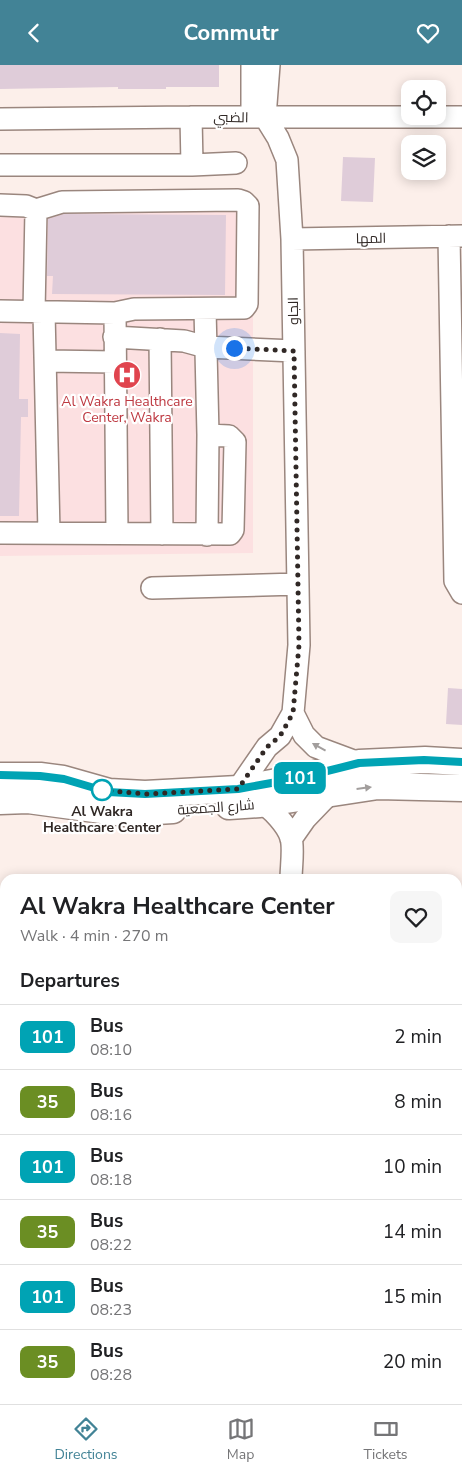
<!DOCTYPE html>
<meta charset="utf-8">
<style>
:root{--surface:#fff;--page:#f6f6f6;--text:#202124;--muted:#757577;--line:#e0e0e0;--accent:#428396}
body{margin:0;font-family:"Nunito Sans",Cairo,sans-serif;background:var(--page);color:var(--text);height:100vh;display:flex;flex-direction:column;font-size:19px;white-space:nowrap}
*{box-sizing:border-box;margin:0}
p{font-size:16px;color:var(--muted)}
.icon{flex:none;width:28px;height:28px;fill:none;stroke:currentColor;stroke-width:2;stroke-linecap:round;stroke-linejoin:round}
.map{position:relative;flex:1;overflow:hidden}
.panel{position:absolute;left:0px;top:809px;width:462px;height:531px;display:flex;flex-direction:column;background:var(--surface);border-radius:15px 15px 0 0;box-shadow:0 2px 12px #0003}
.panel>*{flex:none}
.badge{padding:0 10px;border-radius:8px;font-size:18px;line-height:32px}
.fabs{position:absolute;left:401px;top:15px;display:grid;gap:10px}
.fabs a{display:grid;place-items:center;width:45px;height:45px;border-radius:10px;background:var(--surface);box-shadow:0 2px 12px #0003;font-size:25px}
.you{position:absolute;width:25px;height:25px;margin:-12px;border:4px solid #fff;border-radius:50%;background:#1a73e8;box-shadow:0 0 0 8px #1a73e833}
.map>.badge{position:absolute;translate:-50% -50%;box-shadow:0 0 0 2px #fff}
h2{padding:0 20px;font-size:19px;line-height:45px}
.round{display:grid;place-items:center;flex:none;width:52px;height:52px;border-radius:10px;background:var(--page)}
.headline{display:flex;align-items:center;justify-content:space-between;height:85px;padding:0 20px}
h1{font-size:24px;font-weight:700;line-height:38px}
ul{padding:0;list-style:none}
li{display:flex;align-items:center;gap:15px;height:65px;padding:0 20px;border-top:1px solid var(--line)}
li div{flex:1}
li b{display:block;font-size:19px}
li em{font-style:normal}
li .badge{min-width:55px;font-weight:700;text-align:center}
header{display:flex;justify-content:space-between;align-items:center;height:65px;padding:0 20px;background:var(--accent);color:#fff;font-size:22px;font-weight:700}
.tab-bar{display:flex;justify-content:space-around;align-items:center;height:70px;border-top:1px solid var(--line);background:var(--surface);font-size:14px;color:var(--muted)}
.tab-bar a{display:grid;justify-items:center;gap:2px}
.tab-bar .on{color:var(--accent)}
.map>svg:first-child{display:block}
.education{fill:#fce1dd}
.medical{fill:#fce0e1}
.green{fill:#96daaf}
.building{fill:#dfccd9}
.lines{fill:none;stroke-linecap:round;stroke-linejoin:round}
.minor-casing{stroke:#9a867e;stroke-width:24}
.major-casing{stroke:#9a867e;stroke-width:29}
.minor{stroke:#fff;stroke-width:21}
.major{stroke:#fff;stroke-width:26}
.oneway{fill:#a29e9d}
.line-casing{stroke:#fff;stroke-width:11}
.line{stroke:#00a3b4;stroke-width:8}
.walk{stroke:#302825;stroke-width:5;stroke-dasharray:0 9}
.stop-dot{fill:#fff;stroke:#00a3b4;stroke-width:2.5}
.labels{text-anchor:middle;stroke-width:4.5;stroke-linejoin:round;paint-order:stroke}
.street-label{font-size:14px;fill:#302825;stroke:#fff}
.health-label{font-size:14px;fill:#be3a42;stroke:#fff}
.stop-label{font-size:14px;font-weight:bold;fill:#302825;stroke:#fff}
</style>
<header><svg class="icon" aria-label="back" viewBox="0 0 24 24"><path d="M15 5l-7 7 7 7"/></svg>Commutr<svg class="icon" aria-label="heart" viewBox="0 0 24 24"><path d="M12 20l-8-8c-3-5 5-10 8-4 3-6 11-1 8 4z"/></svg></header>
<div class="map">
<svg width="462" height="1339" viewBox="0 0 462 1339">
<rect width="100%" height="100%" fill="#fcefea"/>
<path class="education" d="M0,1276l5,1v58h175l2,4h-182z"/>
<path class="medical" d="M253,131v357l-253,3v-359z"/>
<path class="green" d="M0,1319l5,1v15h53l15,4h-73z"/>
<path class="building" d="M0,0h219v22h-53v2h-48v-2l-118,2z
M343,92l32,1 -2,44 -32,-1z
M64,149l162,1 -1,80 -173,-1 1,-18h-6l1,-57z
M0,268l20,1 -1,65h9v18h-7l-2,99h-19z
M448,623l14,1v36l-16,-1z"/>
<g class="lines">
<defs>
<path id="minor" d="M252,50v-50
M191,52l1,48
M0,54l191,-2h271
M0,100h192l44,-2
M0,140l26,1 10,4 26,-8 176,-2 6,2 4,4 -1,98 -3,4 -110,1 -19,4 -115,-2
M449,171l6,345 7,12
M292,174l170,-3
M205,244l3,126 -1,100
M34,247l2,-102
M44,247l5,221
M115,248l2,219
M114,272l70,4 22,6 88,4
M160,274l2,195
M46,296l69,1
M0,468l230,1 3,-4 2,-88 -6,-6 -21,-1
M152,523l146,-4
M293,648l11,22 12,12 43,16
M238,724l29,-42 13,-11 13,-23 6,-68 -7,-406 -5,-79 -9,-22 -13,-21 4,-52
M260,739c11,2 28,23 31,34 3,10 0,30 0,41
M291,774l14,-20 26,-27
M458,897l4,-9
M458,1074l4,1
M0,1241l5,1
M458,1293l4,1
M249,1339l1,-4"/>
<path id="major" d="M0,711h40l23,3 46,13 36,2 93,-5 61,-11 60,-15 66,-3 37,2
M0,736l28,-1 96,13 49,-3
M229,741l31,-2 118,-18 84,2"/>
</defs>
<use href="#minor" class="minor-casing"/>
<use href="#major" class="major-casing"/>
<use href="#minor" class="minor"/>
<use href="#major" class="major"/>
</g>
<defs><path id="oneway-solid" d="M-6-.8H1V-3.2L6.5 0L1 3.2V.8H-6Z" transform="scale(1.25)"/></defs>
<g class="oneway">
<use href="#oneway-solid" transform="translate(319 682) rotate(-151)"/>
<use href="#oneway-solid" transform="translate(364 723) rotate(-7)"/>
</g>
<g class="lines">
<defs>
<path id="line" d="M0,710l40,1 24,3 44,13 37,2 93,-5 61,-11 60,-15 65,-3 38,2"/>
</defs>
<use href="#line" class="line-casing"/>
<use href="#line" class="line"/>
<path class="walk" d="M102,725l43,4 93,-5 29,-42 13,-11 13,-23 6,-68 -5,-294 -60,-3"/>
</g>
<defs>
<symbol id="hospital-disc" viewBox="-11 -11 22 22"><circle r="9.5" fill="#e0444e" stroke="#fff"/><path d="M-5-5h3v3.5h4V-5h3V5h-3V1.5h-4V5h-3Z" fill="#fff"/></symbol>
</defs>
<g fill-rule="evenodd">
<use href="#hospital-disc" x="111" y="294" width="32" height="32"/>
</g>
<circle class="stop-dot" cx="102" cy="725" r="10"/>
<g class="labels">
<g class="street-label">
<text transform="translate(231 52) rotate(1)" y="5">الضبي</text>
<text transform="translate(371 173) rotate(-1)" y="5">المها</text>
<text transform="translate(293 246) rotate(-91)" y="5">الجاو</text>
<text transform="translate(216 742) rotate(-4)" y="5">شارع الجمعية</text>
</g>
<g class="health-label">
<text x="127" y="341">Al Wakra Healthcare<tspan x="127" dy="16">Center, Wakra</tspan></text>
</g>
<g class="stop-label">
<text x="102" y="751">Al Wakra<tspan x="102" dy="16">Healthcare Center</tspan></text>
</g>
</g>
</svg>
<div class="fabs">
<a><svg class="icon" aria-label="locate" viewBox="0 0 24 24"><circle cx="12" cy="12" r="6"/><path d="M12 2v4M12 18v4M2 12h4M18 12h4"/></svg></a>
<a><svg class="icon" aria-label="layers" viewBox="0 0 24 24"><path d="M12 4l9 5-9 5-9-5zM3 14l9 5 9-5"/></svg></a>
</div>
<div class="you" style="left:234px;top:283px"></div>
<b class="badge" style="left:300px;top:713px;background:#00a3b4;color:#fff">101</b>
<section class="panel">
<div class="headline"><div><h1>Al Wakra Healthcare Center</h1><p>Walk · 4 min · 270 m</p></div><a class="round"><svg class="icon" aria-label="heart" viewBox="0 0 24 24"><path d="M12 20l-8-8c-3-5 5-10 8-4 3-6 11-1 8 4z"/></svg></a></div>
<h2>Departures</h2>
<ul>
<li><span class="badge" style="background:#00a3b4;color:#fff">101</span><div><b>Bus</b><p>08:10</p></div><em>2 min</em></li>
<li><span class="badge" style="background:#6b8e23;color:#fff">35</span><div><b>Bus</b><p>08:16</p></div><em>8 min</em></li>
<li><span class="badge" style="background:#00a3b4;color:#fff">101</span><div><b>Bus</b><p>08:18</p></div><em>10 min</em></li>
<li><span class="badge" style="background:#6b8e23;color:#fff">35</span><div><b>Bus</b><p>08:22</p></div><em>14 min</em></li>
<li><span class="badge" style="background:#00a3b4;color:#fff">101</span><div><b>Bus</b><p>08:23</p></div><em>15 min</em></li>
<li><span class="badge" style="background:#6b8e23;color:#fff">35</span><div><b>Bus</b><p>08:28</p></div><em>20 min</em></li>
</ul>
</section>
</div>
<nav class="tab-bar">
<a class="on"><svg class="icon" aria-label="directions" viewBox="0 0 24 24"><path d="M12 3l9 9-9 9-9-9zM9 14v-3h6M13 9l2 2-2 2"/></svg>Directions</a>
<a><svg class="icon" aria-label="map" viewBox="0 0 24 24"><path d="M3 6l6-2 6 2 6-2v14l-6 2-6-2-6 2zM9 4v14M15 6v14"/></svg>Map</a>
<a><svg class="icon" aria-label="tickets" viewBox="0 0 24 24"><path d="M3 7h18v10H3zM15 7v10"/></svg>Tickets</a>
</nav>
